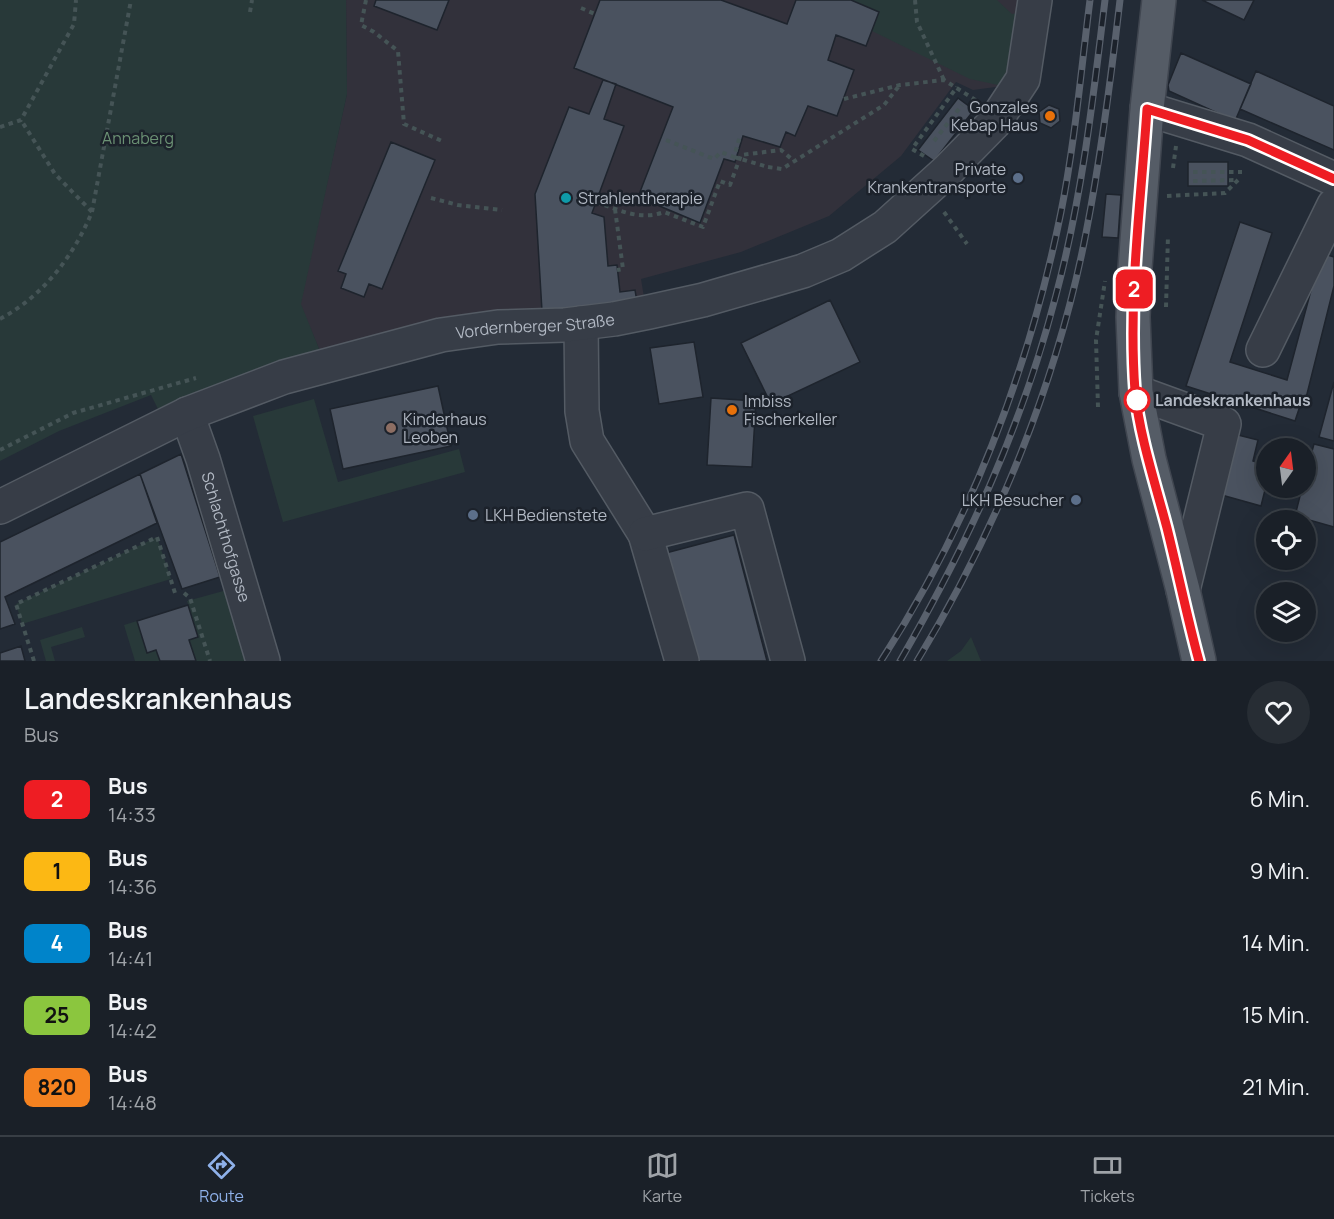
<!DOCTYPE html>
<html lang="de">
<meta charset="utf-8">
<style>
:root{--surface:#1a2028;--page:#272d34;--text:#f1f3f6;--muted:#9fa3a8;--line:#383e45;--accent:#8fb1ea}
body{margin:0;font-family:Manrope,sans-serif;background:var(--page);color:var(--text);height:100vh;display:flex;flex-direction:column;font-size:22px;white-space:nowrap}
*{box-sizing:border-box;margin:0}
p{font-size:20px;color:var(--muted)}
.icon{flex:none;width:33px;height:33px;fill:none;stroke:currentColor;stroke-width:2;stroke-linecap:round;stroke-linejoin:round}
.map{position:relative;height:661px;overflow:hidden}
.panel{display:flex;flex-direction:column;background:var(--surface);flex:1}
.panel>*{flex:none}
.badge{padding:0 12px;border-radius:9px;font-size:21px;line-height:39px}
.needle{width:39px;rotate:14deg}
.fabs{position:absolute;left:1256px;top:438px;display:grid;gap:12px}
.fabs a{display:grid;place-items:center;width:60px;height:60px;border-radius:50%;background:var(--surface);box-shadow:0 6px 24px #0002,0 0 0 2px var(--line);font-size:30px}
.map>.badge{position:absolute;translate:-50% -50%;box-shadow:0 0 0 3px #fff}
.round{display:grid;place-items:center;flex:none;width:63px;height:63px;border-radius:32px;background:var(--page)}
.overview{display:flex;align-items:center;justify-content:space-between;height:102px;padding:0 24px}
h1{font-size:28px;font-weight:600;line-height:45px}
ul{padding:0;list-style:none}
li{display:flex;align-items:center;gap:18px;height:72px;padding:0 24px}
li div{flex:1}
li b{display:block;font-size:22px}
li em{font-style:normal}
li .badge{min-width:66px;font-weight:700;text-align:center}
.menu{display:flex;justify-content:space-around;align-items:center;height:84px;border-top:2px solid var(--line);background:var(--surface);font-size:16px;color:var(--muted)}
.menu a{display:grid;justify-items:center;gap:3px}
.menu .selected{color:var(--accent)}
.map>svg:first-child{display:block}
.medical{fill:#32313b}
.green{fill:#283939}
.building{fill:#4a525f;stroke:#1e242d;stroke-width:1.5}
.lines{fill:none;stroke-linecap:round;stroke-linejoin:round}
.minor-casing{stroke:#545b64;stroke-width:36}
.major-casing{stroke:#404650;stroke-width:36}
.path{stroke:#455456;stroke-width:4;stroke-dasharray:4.5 4.5;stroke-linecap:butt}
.minor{stroke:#373d47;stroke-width:33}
.major{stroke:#555c66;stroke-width:33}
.rail-casing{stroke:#59616d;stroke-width:7}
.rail{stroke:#1c222b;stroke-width:4.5;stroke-dasharray:14;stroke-linecap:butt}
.path-bridge{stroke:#455456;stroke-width:4;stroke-dasharray:4.5 4.5;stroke-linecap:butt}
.line-casing{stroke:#fff;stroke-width:14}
.line{stroke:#ee1d23;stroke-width:9}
.food-dot{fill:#e8710a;stroke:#1c222b;stroke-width:2}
.service-dot{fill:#5c6f8a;stroke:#1c222b;stroke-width:2}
.culture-dot{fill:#0f9aa8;stroke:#1c222b;stroke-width:2}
.stop-dot{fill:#fff;stroke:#ee1d23;stroke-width:3}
.education-dot{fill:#8d6e63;stroke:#1c222b;stroke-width:2}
.labels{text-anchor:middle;stroke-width:5;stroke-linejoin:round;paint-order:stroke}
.poi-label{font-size:16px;fill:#b1b8c3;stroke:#1c222b;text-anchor:start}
.park-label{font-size:16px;fill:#6b9174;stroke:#1c222b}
.street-label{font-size:16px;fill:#b1b8c3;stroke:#1c222b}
.stop-label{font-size:16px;font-weight:bold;fill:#b1b8c3;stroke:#1c222b;text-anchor:start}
</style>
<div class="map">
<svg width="1334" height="661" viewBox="0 0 1334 661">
<rect width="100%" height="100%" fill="#232b36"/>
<path class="medical" d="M346,0h674l-17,86 -30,4 -17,-8 -55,74 -72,60 -88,36 -100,27 4,24 -325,48 -20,-47 47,-210z"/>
<path class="green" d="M0,0h346l1,94 -46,210 19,47 -161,60 -8,-16 -92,36 -59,30z
M851,0h146l15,14 6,-1 -15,73 -33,-7 -98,-48 6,-19z
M314,399l24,83 121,-33 6,23 -182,50 -30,-106z
M157,537l14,42 -149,45 -6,-20z
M227,590l20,71h-51l-7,-21 9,-3 -11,-36z
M137,621l10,31 9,-2 4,11h-25l-11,-36z
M82,627l3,10 -34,10 4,14h-9l-6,-21z
M971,637l10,24h-34l14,-10z"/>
<path class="building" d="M376,0h73l-12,30 -63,-24z
M600,0h121l66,24 9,-24h55l28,12 -13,34 -30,-11 -8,25 26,10 -17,46 -29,-10 -13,30 -9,-4 -6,15 -37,-11 -8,26 -11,-3 -24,64 -62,-26 35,-90 -99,-39z
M1202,0h52l-10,20z
M1181,53l70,31 -16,37 -66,-30 -1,-6z
M1256,71l78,35v44l-94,-41z
M603,80l13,4 -12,35 20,7 -32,87 12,4 4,49 9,-1 3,27 15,-2 2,12 -95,9 -7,-117 34,-87 20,7z
M958,98l16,12 -40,51 -16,-11z
M1049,105l10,4 1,12 -9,7 -11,-5 -1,-11z
M391,142l44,18 -53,129 -13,-5 -5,13 -23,-9 5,-14 -8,-3z
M1188,162h40v24h-40z
M1106,194l15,1 -3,43 -16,-1z
M1240,222l32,11 -42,129 57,18 34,-127 13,4v29l-29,116 -3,-2 -7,21 -109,-35z
M830,300l30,62 -89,42 -30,-61z
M694,342l9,55 -44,7 -9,-56z
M1334,382v59l-15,-4z
M438,386l13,60 -108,23 -13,-60z
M711,398l45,3 -4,66 -45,-2z
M1234,434l24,6 -5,21 13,4v21l-5,20 -43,-12z
M1314,444l20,5v78l-39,-11 7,-28h3v-11z
M181,454l39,123 -38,12 -42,-115z
M140,474l17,49 -152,74 10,27 -15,5v-87z
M734,535l33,126h-76l-29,-107z
M188,605l10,32 -9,3 7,21h-36l-4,-11 -9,3 -10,-32z
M21,646l4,15h-25v-8z"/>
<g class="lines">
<defs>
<g id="minor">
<path d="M1147,109l101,31 86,39"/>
<path d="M581,323l1,88 5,30 58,93 37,127"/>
<path d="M1263,350l71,-145"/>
<path d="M1136,392l88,32 -41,166"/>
<path id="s1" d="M187,414l16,45 60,202"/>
<path id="s2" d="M0,507l187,-93 97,-37 157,-42 57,-8 67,-2 49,-6 35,-7 54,-12 100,-29 38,-16 44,-28 62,-56 47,-48 29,-44 12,-79"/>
<path d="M645,534l102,-25 41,152"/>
</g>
<path id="major" d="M1159,0l-12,109 -12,159 -2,49 3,75 13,67 34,131 16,71"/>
</defs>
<use href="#minor" class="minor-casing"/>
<use href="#major" class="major-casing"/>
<path class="path" d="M366,0l-5,25 13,7 24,19 6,73 38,17
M915,0l2,22 27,58
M581,8l14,6
M250,12l2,-12
M844,99l56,-14 44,-5 33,21
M0,127l21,-7 53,-96 2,-24
M666,140l48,19 7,-7 13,5 6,-21
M934,141l28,-36
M924,156l-12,-7 45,-62
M768,167l14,2 102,-64 15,-19
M1173,168l3,-22
M1193,172h49
M1193,181l44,-1
M1167,196l58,-3 13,-13
M431,198l27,7 44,5
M596,202c23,8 44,19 68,10l39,15 17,-46 10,4 11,-30 40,-5 13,11
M615,209l8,60 -6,1
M92,212l39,-212
M944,212l23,32
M1166,307l2,-72
M0,319c43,-23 73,-62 92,-107l-37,-38 -34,-54
M1098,407l-2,-67 9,-59
M0,450l73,-37 123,-35
M184,593l6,5 20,63
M34,661l-18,-57 141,-67 19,59"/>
<use href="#minor" class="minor"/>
<use href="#major" class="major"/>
<defs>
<path id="rail" d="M881,661c88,-136 148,-290 180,-449 14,-70 20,-142 29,-212
M900,661c68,-118 122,-234 156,-366 26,-97 37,-196 49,-295
M917,661c79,-130 140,-278 169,-428 15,-77 25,-155 34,-233"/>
</defs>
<use href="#rail" class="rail-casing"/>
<use href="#rail" class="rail"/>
<path class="path-bridge" d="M734,157l34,10"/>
</g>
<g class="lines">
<defs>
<path id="line" d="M1199,661c-12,-44 -21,-89 -32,-133 -11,-42 -28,-94 -32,-137 -7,-94 6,-189 12,-282l101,31 86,39"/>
</defs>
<use href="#line" class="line-casing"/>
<use href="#line" class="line"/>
</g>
<g class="food-dot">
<circle cx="1050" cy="116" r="6"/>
<circle cx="732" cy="410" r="6"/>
</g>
<g class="service-dot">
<circle cx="1018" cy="178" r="6"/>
<circle cx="1076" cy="500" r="6"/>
<circle cx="473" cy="515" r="6"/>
</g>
<circle class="culture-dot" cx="566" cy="198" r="6"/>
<circle class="stop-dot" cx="1137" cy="400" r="12"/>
<circle class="education-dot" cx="391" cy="428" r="6"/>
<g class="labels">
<g class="poi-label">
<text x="1038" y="113" text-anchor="end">Gonzales<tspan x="1038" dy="18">Kebap Haus</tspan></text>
<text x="1006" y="175" text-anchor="end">Private<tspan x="1006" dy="18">Krankentransporte</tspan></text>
<text x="578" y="204">Strahlentherapie</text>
<text x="744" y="407">Imbiss<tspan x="744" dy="18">Fischerkeller</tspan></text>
<text x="403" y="425">Kinderhaus<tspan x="403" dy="18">Leoben</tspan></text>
<text x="1064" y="506" text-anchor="end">LKH Besucher</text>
<text x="485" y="521">LKH Bedienstete</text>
</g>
<g class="park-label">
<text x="138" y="144">Annaberg</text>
</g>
<g class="street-label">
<text dy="6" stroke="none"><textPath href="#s2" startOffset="570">Vordernberger Straße</textPath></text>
<text dy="6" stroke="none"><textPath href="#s1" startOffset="129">Schlachthofgasse</textPath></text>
</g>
<g class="stop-label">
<text x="1155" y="406">Landeskrankenhaus</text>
</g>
</g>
</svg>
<div class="fabs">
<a><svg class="needle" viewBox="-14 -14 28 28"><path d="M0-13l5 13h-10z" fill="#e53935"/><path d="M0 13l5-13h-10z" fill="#9fa3a8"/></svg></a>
<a><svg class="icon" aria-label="locate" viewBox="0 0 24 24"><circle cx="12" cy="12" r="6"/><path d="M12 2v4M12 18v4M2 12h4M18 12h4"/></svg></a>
<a><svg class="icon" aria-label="layers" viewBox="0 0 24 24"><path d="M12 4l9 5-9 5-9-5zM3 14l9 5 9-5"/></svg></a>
</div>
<b class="badge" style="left:1134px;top:289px;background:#ee1d23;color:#fff">2</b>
</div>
<section class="panel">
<div class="overview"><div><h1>Landeskrankenhaus</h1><p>Bus</p></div><a class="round"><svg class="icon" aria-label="heart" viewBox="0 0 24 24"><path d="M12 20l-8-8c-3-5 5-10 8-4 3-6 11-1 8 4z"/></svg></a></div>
<ul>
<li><span class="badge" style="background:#ee1d23;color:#fff">2</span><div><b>Bus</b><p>14:33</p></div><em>6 Min.</em></li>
<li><span class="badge" style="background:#fcb814;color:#111">1</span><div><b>Bus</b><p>14:36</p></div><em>9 Min.</em></li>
<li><span class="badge" style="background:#0084ca;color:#fff">4</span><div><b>Bus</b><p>14:41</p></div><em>14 Min.</em></li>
<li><span class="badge" style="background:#8bc63e;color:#111">25</span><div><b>Bus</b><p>14:42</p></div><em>15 Min.</em></li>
<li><span class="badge" style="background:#f58220;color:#111">820</span><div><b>Bus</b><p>14:48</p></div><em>21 Min.</em></li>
</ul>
</section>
<nav class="menu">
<a class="selected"><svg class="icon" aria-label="directions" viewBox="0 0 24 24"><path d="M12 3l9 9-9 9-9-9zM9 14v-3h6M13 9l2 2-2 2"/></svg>Route</a>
<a><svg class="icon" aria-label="map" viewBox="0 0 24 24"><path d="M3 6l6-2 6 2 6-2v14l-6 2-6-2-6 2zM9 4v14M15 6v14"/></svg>Karte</a>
<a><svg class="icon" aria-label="tickets" viewBox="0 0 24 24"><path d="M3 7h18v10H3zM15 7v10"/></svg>Tickets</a>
</nav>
